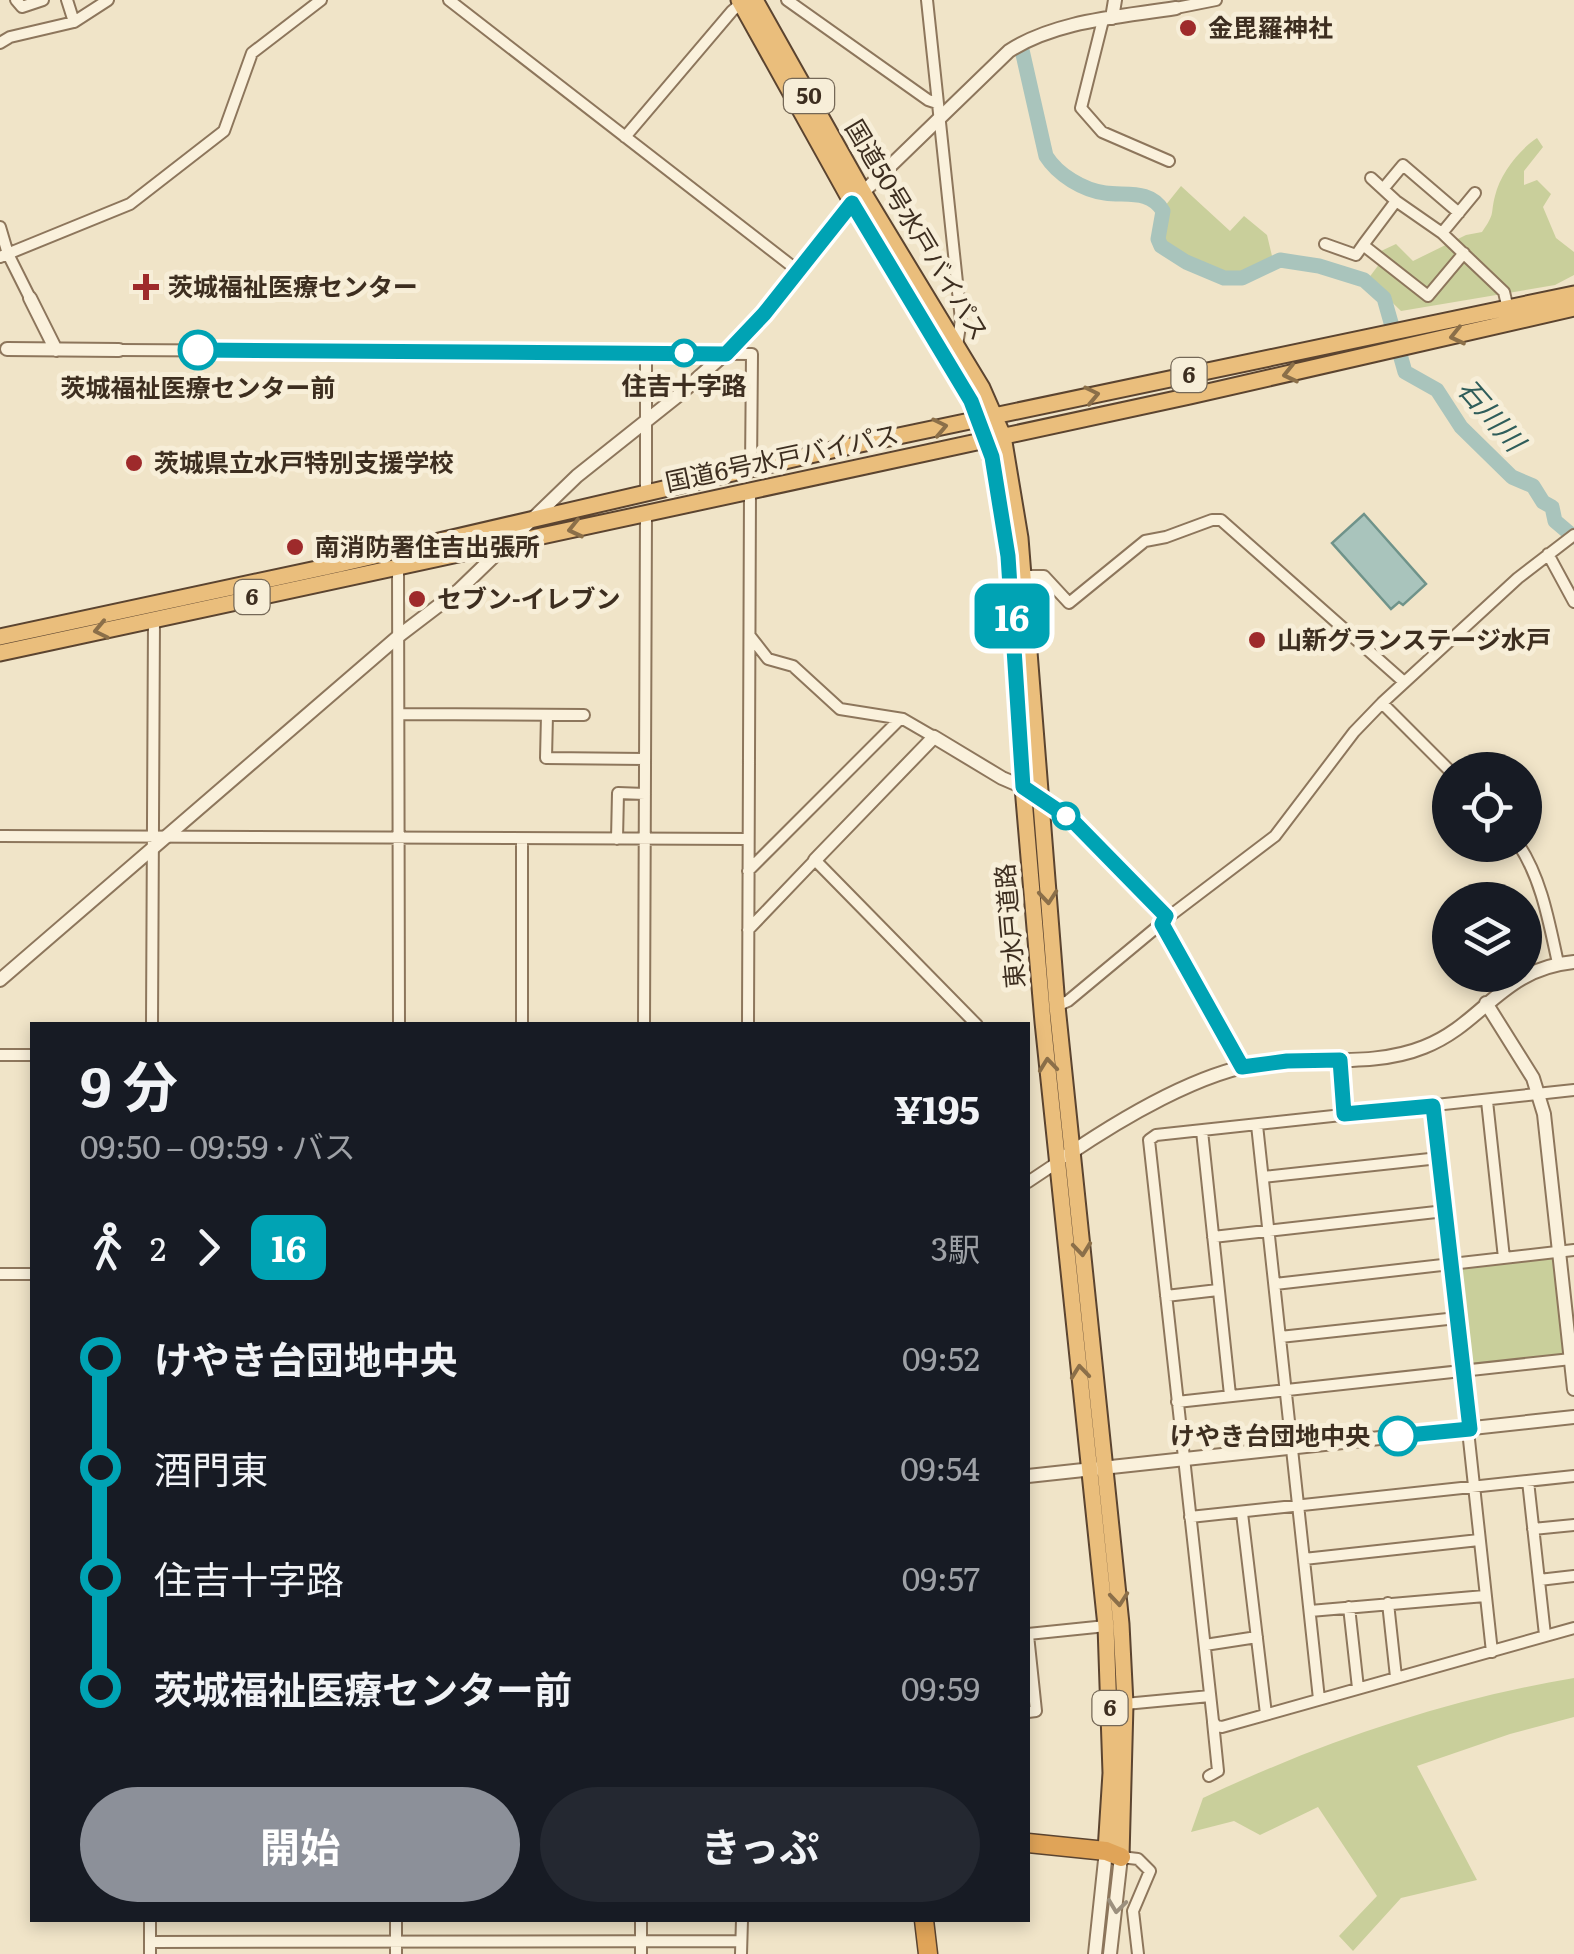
<!DOCTYPE html>
<html lang="ja">
<meta charset="utf-8">
<style>
:root{--surface:#171b24;--page:#242831;--text:#f1f3f6;--muted:#9ea1a6;--accent:#8c9099}
body{margin:0;font-family:Literata,"Noto Sans JP",serif;background:var(--page);color:var(--text);height:100vh;display:flex;flex-direction:column;font-size:38px;white-space:nowrap}
*{box-sizing:border-box;margin:0}
p{font-size:32px;color:var(--muted)}
.icon{flex:none;width:55px;height:55px;fill:none;stroke:currentColor;stroke-width:2;stroke-linecap:round;stroke-linejoin:round}
.map{position:relative;flex:1;overflow:hidden}
.sheet{position:absolute;left:30px;top:1022px;width:1000px;height:900px;display:flex;flex-direction:column;background:var(--surface);border-radius:0px;box-shadow:0 5px 15px #0003}
.sheet>*{flex:none}
.badge{padding:0 20px;border-radius:15px;font-size:35px;line-height:65px}
.tools{position:absolute;left:1432px;top:752px;display:grid;gap:20px}
.tools a{display:grid;place-items:center;width:110px;height:110px;border-radius:50%;background:var(--surface);box-shadow:0 5px 15px #0003;font-size:50px}
.map>.badge{position:absolute;translate:-50% -50%;box-shadow:0 0 0 5px #fff}
.legs{display:flex;align-items:center;gap:15px;height:110px;padding:0 50px;font-size:32px}
.legs p{margin-inline-start:auto}
.headline{display:flex;align-items:center;justify-content:space-between;height:170px;padding:0 50px}
h1{font-size:55px;font-weight:700;line-height:75px}
.button{display:flex;gap:20px;margin-top:auto;padding:20px 50px}
.button a{flex:1;height:115px;border-radius:60px;background:var(--accent);color:#fff;font-size:40px;font-weight:700;line-height:115px;text-align:center}
.button a+a{background:var(--page);color:var(--text)}
ul{padding:0 50px;list-style:none}
li{display:flex;align-items:center;gap:35px;height:110px;font-size:38px}
li i{display:grid;place-items:center;width:15px;height:100%;margin:0 12px;background:currentColor}
li i::after{content:'';width:25px;height:25px;margin:-12px;border:8px solid;border-radius:50%;background:var(--surface)}
li p{margin-inline-start:auto}
li:first-child i{background:linear-gradient(#0000 50%,currentColor 0)}
li:last-child i{background:linear-gradient(currentColor 50%,#0000 0)}
.map>svg:first-child{display:block}
.green{fill:#c9cf9b}
.water{fill:#a9c4bc;stroke:#6f938a;stroke-width:2.5}
.lines{fill:none;stroke-linecap:round;stroke-linejoin:round}
.river{stroke:#a9c4bc;stroke-width:15}
.minor-casing{stroke:#8d765c;stroke-width:14}
.tertiary-casing{stroke:#8d765c;stroke-width:16}
.trunk-casing{stroke:#5b4430;stroke-width:19}
.motorway-casing{stroke:#5b4430;stroke-width:21}
.minor{stroke:#faf1dc;stroke-width:10}
.tertiary{stroke:#faf1dc;stroke-width:12}
.trunk{stroke:#eabe7c;stroke-width:15}
.motorway{stroke:#e0a458;stroke-width:18}
.oneway{stroke:#8b6f49}
.oneway2{stroke:#9c907e}
.line-1-casing{stroke:#fff;stroke-width:22}
.line-1{stroke:#00a3b4;stroke-width:15}
.poi-dot{fill:#9e2a2b;stroke:#f7eed8;stroke-width:4}
.stop-1-dot{fill:#fff;stroke:#00a3b4;stroke-width:5}
.labels{text-anchor:middle;stroke-width:10;stroke-linejoin:round;paint-order:stroke}
.shield{fill:#f7eed8;stroke:#756857;stroke-width:2.5}
.shield-label{font-size:22px;font-weight:bold;fill:#3d2e20}
.poi-label{font-size:25px;font-weight:bold;fill:#3d2e20;stroke:#f7eed8;text-anchor:start}
.street-label{font-size:25px;fill:#3d2e20;stroke:#f7eed8}
.stop-label{font-size:25px;font-weight:bold;fill:#3d2e20;stroke:#f7eed8}
.water-label{font-size:28px;font-style:italic;fill:#2f5d5a;stroke:#f7eed8}
</style>
<div class="map">
<svg width="1574" height="1954" viewBox="0 0 1574 1954">
<rect width="100%" height="100%" fill="#f0e4c8"/>
<path class="green" d="M1537,138l6,9 -19,24v14l13,-5 14,14 -8,13 13,31 18,14v23l-19,10 -154,26 -33,-32 12,-16 1,-12 15,-7 17,17 53,-26 16,-3c14,-20 8,-17 13,-36 5,-22 24,-46 42,-58z
M1181,186l49,45 14,-15 23,19 5,21c-11,7 -24,18 -37,20 -19,2 -63,-23 -74,-38l4,-32z
M1550,1257l4,4 10,90 -4,5 -90,9 -5,-3 -10,-89 4,-6z
M1574,1678v39l-64,17 -93,32 60,114 -76,18 -48,53 -14,-15 38,-40 -59,-89 -58,28 -26,-14 -43,11 12,-34c119,-56 241,-98 371,-120z"/>
<path class="water" d="M1364,514l62,70 -23,21 -4,-3 -8,7 -59,-66z"/>
<g class="lines">
<path class="river" d="M1022,50l24,106c12,19 37,34 59,37 21,3 45,-4 58,18l-5,28 3,7 25,16 38,16h18l38,-18 39,6 45,14 20,18 21,74 32,18 24,37 51,50 21,9 10,16 9,5 3,14 19,16"/>
<defs>
<path id="minor" d="M16,0l6,7 21,-7
M67,0l7,22
M449,0l348,270
M787,0l141,100 9,3
M927,0l34,320 -4,25
M1176,8l40,-8
M1103,20l-22,88 21,24 67,29
M0,43l10,-6 64,-15 34,-22
M625,137l107,-126 13,-11
M1371,178l25,23 46,32 62,59 4,17
M1383,189l20,-24 56,48
M1396,201l-33,44 65,51 36,-43
M0,227l8,27 22,44
M1442,233l33,-40
M1325,244l31,11 7,-10
M0,257l130,-53 94,-73 28,-78 69,-53
M119,350l633,4 -1,115
M646,492v-139
M1548,554l26,48
M398,566l1,459
M1024,576h20l25,27 76,-62 21,-4 46,-17h9l183,162
M750,636l18,23 25,7 47,43 63,10 31,18
M1382,703l68,68
M400,714l184,1
M547,715l-1,43 99,1
M0,836l748,3
M617,839l1,-46 27,1
M1519,845c23,35 30,78 39,118
M748,871l152,-152
M1159,913l12,2 104,-79 79,-104 28,-29 136,-125 56,-43
M1162,924l79,143
M748,930l67,-70 162,165
M1057,1006l11,-5 95,-79
M152,1025l2,-406
M522,1025v-184
M644,1025l2,-512
M748,1025l2,-535
M0,1055h32
M1339,1060l5,54
M1574,1090l-418,45 -7,5 64,581 3,5 6,1 352,-99
M1487,1101l17,157
M1433,1107l59,545
M1257,1125l62,574
M1202,1131l28,264
M1263,1177l176,-19
M1028,1182l30,-20
M1213,1237l232,-26
M0,1274h32
M1275,1284l299,-34
M1166,1296l52,-6
M1280,1337l177,-19
M1177,1402l394,-43
M1528,1481l17,154
M1242,1513l24,201
M1190,1517l384,-41
M1533,1529l41,-4
M1304,1559l175,-19
M1539,1580l35,-4
M1388,1603l8,74
M1349,1607l9,81
M1310,1611l175,-15
M1028,1634l78,-8
M1028,1635l8,76 -8,1
M1205,1645l52,-8
M1125,1704l85,-8
M1209,1776l9,-5 -5,-49
M1121,1857l17,2 12,12 -17,40 5,43
M150,1942l591,-1
M150,1954v-34
M396,1954v-34
M641,1954v-34
M741,1954l1,-34"/>
<path id="tertiary" d="M1112,18l3,-18
M30,298l26,52
M7,349l112,1
M815,860l119,-123 68,41 21,9 49,33 87,93
M0,980l400,-345 59,-45 118,-114 103,-82 66,-59 106,-132 157,-152c48,-31 112,-34 167,-43
M1486,1003l47,75 11,36 30,275
M1066,1156c53,-36 136,-86 199,-93 52,-6 110,4 159,-16 59,-23 77,-78 150,-85
M1028,1476l546,-59
M1095,1954l11,-103
M1110,1954l11,-97"/>
<path id="trunk" d="M739,0l113,203 119,198 15,39 13,47 9,69 15,231 20,235 63,604 5,147 -5,78
M755,0l108,192 119,196 21,48 17,102 37,468 64,618 4,80 -4,153
M0,637l340,-73 492,-114 742,-156
M0,653l1190,-257 384,-88"/>
<path id="motorway" d="M1028,1843l78,8 15,6
M924,1920l4,34"/>
</defs>
<use href="#minor" class="minor-casing"/>
<use href="#tertiary" class="tertiary-casing"/>
<use href="#trunk" class="trunk-casing"/>
<use href="#motorway" class="motorway-casing"/>
<use href="#minor" class="minor"/>
<use href="#tertiary" class="tertiary"/>
<use href="#trunk" class="trunk"/>
<use href="#motorway" class="motorway"/>
</g>
<defs><path id="oneway-chevron" d="M-2-3.5L2.5 0L-2 3.5" fill="none" stroke-width="1.6" stroke-linecap="round" stroke-linejoin="round" transform="scale(2.5)"/></defs>
<g class="oneway">
<use href="#oneway-chevron" transform="translate(1457 336) rotate(167)"/>
<use href="#oneway-chevron" transform="translate(1290 374) rotate(167)"/>
<use href="#oneway-chevron" transform="translate(1092 395) rotate(-12)"/>
<use href="#oneway-chevron" transform="translate(940 427) rotate(-12)"/>
<use href="#oneway-chevron" transform="translate(575 529) rotate(167)"/>
<use href="#oneway-chevron" transform="translate(101 630) rotate(168)"/>
<use href="#oneway-chevron" transform="translate(1048 897) rotate(85)"/>
<use href="#oneway-chevron" transform="translate(1048 1065) rotate(-96)"/>
<use href="#oneway-chevron" transform="translate(1082 1249) rotate(84)"/>
<use href="#oneway-chevron" transform="translate(1080 1372) rotate(-96)"/>
<use href="#oneway-chevron" transform="translate(1119 1599) rotate(85)"/>
</g>
<use class="oneway2" href="#oneway-chevron" transform="translate(1117 1906) rotate(97)"/>
<g class="lines">
<defs>
<path id="line-1" d="M198,350l528,4 38,-40 88,-111 119,198 21,56 16,99 15,231 49,33 94,96 -4,8 80,143 45,-6 53,-1 4,54 89,-8 37,323 -72,7"/>
</defs>
<use href="#line-1" class="line-1-casing"/>
<use href="#line-1" class="line-1"/>
</g>
<g class="poi-dot">
<circle cx="1188" cy="28" r="10"/>
<path d="M141 272h10v10h10v10h-10v10h-10v-10h-10v-10h10z"/>
<circle cx="134" cy="463" r="10"/>
<circle cx="295" cy="547" r="10"/>
<circle cx="417" cy="599" r="10"/>
<circle cx="1257" cy="640" r="10"/>
</g>
<g class="stop-1-dot">
<circle cx="198" cy="350" r="18"/>
<circle cx="684" cy="353" r="12"/>
<circle cx="1066" cy="816" r="12"/>
<circle cx="1398" cy="1436" r="18"/>
</g>
<g class="labels">
<g class="shield">
<rect x="784" y="79" width="50" height="34" rx="8"/>
<rect x="1171.5" y="358" width="35" height="34" rx="8"/>
<rect x="234.5" y="580" width="35" height="34" rx="8"/>
<rect x="1092.5" y="1691" width="35" height="34" rx="8"/>
</g>
<g class="shield-label">
<text x="809" y="104">50</text>
<text x="1189" y="383">6</text>
<text x="252" y="605">6</text>
<text x="1110" y="1716">6</text>
</g>
<g class="poi-label">
<text x="1208" y="37">金毘羅神社</text>
<text x="168" y="296">茨城福祉医療センター</text>
<text x="154" y="472">茨城県立水戸特別支援学校</text>
<text x="315" y="556">南消防署住吉出張所</text>
<text x="437" y="608">セブン-イレブン</text>
<text x="1277" y="649">山新グランステージ水戸</text>
</g>
<g class="street-label">
<text transform="translate(917 230) rotate(59)" y="9">国道50号水戸バイパス</text>
<text transform="translate(782 458) rotate(-12)" y="9">国道6号水戸バイパス</text>
<text transform="translate(1010 926) rotate(-95)" y="9">東水戸道路</text>
</g>
<g class="stop-label">
<text x="684" y="395">住吉十字路</text>
<text x="198" y="397">茨城福祉医療センター前</text>
<text x="1370" y="1445" text-anchor="end">けやき台団地中央</text>
</g>
<g class="water-label">
<text transform="translate(1491 415) rotate(49)" y="10">石川川</text>
</g>
</g>
</svg>
<div class="tools">
<a><svg class="icon" aria-label="locate" viewBox="0 0 24 24"><circle cx="12" cy="12" r="6"/><path d="M12 2v4M12 18v4M2 12h4M18 12h4"/></svg></a>
<a><svg class="icon" aria-label="layers" viewBox="0 0 24 24"><path d="M12 4l9 5-9 5-9-5zM3 14l9 5 9-5"/></svg></a>
</div>
<b class="badge" style="left:1012px;top:616px;background:#00a3b4;color:#fff">16</b>
<section class="sheet">
<div class="headline"><div><h1>9 分</h1><p>09:50 – 09:59 · バス</p></div><b>¥195</b></div>
<div class="legs"><svg class="icon" aria-label="walk" viewBox="0 0 24 24"><circle cx="13" cy="4" r="2"/><path d="M13 8l-2 6 4 7M11 14l-3 7M7 12l3-4h3l4 4"/></svg>2<svg class="icon" aria-label="forward" viewBox="0 0 24 24"><path d="M9 5l7 7-7 7"/></svg><b class="badge" style="background:#00a3b4;color:#fff">16</b><p>3駅</p></div>
<ul>
<li><i style="color:#00a3b4"></i><b>けやき台団地中央</b><p>09:52</p></li>
<li><i style="color:#00a3b4"></i><span>酒門東</span><p>09:54</p></li>
<li><i style="color:#00a3b4"></i><span>住吉十字路</span><p>09:57</p></li>
<li><i style="color:#00a3b4"></i><b>茨城福祉医療センター前</b><p>09:59</p></li>
</ul>
<div class="button"><a>開始</a><a>きっぷ</a></div>
</section>
</div>
